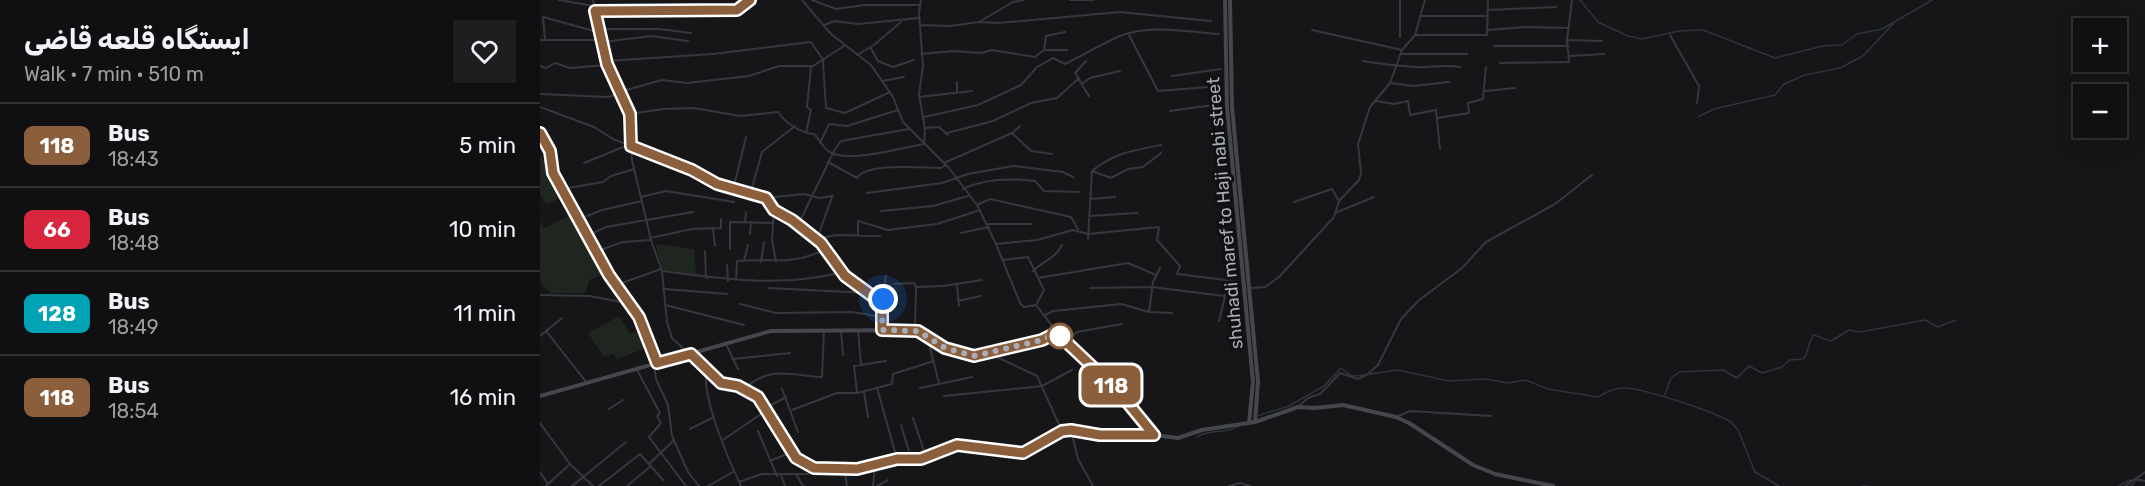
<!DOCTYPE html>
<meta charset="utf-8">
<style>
:root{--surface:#101012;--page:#1e1e20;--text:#f1f3f6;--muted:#9c9d9f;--line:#303032}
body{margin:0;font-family:Rubik,"Noto Sans Arabic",sans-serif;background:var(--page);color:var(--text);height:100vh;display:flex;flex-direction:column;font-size:22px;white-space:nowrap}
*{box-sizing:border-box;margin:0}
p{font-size:20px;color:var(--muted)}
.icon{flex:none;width:33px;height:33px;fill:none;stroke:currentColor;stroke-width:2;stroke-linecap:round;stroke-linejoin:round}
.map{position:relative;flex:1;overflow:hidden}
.details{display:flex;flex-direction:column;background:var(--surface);width:540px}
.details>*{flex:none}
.badge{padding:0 12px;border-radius:9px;font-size:21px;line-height:39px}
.fabs{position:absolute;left:1533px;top:18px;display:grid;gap:12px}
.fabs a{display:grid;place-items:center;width:54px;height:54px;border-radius:0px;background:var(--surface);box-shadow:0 6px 24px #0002,0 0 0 2px var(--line);font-size:30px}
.you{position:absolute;width:30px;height:30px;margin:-15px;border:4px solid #fff;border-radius:50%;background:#1a73e8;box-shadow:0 0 0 9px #1a73e833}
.map>.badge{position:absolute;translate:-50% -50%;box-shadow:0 0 0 3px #fff}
.round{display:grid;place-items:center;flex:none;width:63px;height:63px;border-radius:0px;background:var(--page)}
.headline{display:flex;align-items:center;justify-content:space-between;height:102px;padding:0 24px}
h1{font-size:28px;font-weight:700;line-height:45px}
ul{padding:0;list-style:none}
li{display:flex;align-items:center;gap:18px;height:84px;padding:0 24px;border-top:2px solid var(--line)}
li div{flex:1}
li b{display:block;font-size:22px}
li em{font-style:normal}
li .badge{min-width:66px;font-weight:700;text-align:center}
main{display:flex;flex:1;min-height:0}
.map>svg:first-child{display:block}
.green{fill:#1e261f}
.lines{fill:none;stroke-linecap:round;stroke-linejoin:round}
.stream{stroke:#2c353c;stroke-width:1.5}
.street{stroke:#37383d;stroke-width:2}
.secondary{stroke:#45474d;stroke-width:4}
.line-casing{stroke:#fff;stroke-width:14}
.line{stroke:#8b5e3c;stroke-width:9}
.walk{stroke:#a8adb8;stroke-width:6;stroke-dasharray:0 10.8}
.stop-dot{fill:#fff;stroke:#8b5e3c;stroke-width:3}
.labels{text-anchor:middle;stroke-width:6;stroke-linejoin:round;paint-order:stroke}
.street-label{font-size:18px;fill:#a8adb8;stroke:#111113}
</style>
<main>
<section class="details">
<div class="headline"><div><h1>ایستگاه قلعه قاضی</h1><p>Walk · 7 min · 510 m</p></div><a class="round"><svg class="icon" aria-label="heart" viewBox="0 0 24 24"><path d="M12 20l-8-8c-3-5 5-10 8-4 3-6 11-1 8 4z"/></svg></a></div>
<ul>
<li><span class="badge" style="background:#8b5e3c;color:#fff">118</span><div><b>Bus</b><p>18:43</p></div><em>5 min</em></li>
<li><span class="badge" style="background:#d7263d;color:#fff">66</span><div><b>Bus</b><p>18:48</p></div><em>10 min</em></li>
<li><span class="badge" style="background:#00a3b4;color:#fff">128</span><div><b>Bus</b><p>18:49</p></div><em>11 min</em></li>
<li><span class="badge" style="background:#8b5e3c;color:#fff">118</span><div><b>Bus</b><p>18:54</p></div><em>16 min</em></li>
</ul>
</section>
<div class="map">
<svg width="1605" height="486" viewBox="0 0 1605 486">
<rect width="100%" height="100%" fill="#161618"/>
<path class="green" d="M0,157l9,6 15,33 -18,9 -6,-11z
M33,214l31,60 -15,6 -3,11 -4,2h-32l-10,-12v-59l5,6z
M115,244l39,5 2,25 -33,-4z
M79,316l11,18 10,-4 8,17 -32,13 -2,-6 -10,3 -16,-24z"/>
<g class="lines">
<path class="stream" d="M1040,0l18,22 30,14 14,3 37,-8 24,-1 72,28 48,-12 19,-1 15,-11 25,-5 50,-29
M1158,117l16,-8 61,-14 9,-11 21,-9 35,-7 23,-12 31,-33
M0,128l11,21 6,27 23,45
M67,269l29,38 17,41
M830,374l27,-4 52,11 36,-2 23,4 18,-3 22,9 50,8c9,-5 16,-9 26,-9 19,0 91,24 107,34l7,8 17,42 24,14
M1125,395l6,-17 8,-6 44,-2 14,8 12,-12 13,7 20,-6 8,-7 13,-1c7,-7 4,-17 11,-24l17,6 18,-11 11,2 65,-12 13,7 18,-7
M717,416l32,-10 35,-20 17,-18 11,8 13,-1
M657,437c13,-9 29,-2 42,-11
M1322,486h6
M1578,486l12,-6 14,1
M1591,486l4,-4"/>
<path class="street" d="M19,0l35,6
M53,0l14,64 23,50 2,46 19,80 11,31 5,51 5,16 49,45c9,5 17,2 26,6 25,13 34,47 50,69l7,6 19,5
M262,0l29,34 40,31 22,32 10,25 46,46 28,37 19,39 24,59 4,4 12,-2 23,30
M272,0l24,9 29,-4h55
M530,0h24
M860,0v37
M948,10l68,-3
M55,11h142l13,-11
M880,16h68
M439,22l34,-20 11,-2
M284,25l11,-4 23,3 61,-6
M380,25l30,1 29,-4 20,1 121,-11 91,9
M59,29h60l32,4
M772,30l90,20
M947,30l40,-3 41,1
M589,35l29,56 63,-5
M875,35h72l1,-35
M1130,35l29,51 -2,17
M0,40h62
M5,40l-2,-23 58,16
M1027,40l35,1
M63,42l48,-6 37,5
M954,46h74
M330,47l8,14 15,6 21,-7
M504,50h23
M381,54l32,-3 28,2 11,-3 43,7 9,-7 2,-14 19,-4
M861,54h66
M317,55l17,-10 27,-23
M1029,56l36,-2
M67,61l106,-7 98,-12 13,19
M546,61l-11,12 14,23
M823,61c18,3 35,5 53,6 15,1 28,-3 44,0
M283,62l3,46 19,5 45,-21
M960,63l69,-1 -2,-22 5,-40
M0,66l6,2 9,-5 15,5 37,-3
M632,76l49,-7
M342,81l22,-4
M543,83l7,-5 30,-7
M850,83l23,3 36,-4
M945,91l30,-3
M79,92l43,-12 25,3 62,-7 30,-10h34l31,-20
M417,93v-11
M0,94l68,3 12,-3
M379,97l53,-6
M836,101l18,3 14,-3 2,14 26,-5 4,39
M0,107l54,20 19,12 79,31 44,21 30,7 38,-4 15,4 14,-2
M630,111l50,-7
M90,114l33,-5 31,-1 46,8 38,-4c7,11 23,21 36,22 7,7 10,17 20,20 20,7 68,-6 90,-10l1,-15 -6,-35 4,-28 -4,-53 2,-13
M384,117l54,-12 43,-20 16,-18 16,-9 12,6c19,-9 36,-20 55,-28 31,-12 67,-4 99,-2
M897,118l32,-5 -1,-10 15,-4 3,-32
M385,128l14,-1 9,8
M0,133l10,18 3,22 56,102 30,42 18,46
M266,133l5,-23 -4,-3 4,-40
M407,133l46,-12 38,-18 26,-5 22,-20
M472,133l19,18 21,3
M280,143l9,-19 18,2 51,-16
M288,162l29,16c9,-16 66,-10 84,-10l5,-3
M44,163l44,-18
M404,163l68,-30 8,-7
M552,171l19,7 17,-9 15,-2 18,-14
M28,188l35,-6 8,-6 23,-7
M423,189c22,-11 47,-11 72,-8l9,10 35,1
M193,190l13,-53
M327,193l75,-10 26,-9 45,-8 50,6 10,5
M210,195l12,-43 33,-26
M101,197l25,-6 68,11
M226,198l8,12 18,10 29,23 24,33 37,27v27
M550,199l25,-2
M754,202l38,-13 7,12
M437,205l13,-6 81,18 7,12
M234,210l-2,30 4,22
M341,211l52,-5 35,-10
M795,213l39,-16
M47,216l15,-6 40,-9
M549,216l48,-3
M205,222l1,-10
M447,224h45
M258,225l37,-76 6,-8 68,-12
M173,228l2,18
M421,233l28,-6
M51,234l15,-7 87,-15
M210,234l1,-12
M318,235v-14l30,9 49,-6 43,-14
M110,238l42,-9 29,-1v-9
M277,239l19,-4 44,1
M277,239l15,-42
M548,239l4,-68c21,-18 43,-21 69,-26
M456,244l41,-4 36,-10 15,4 71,-7 -2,13 23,26 -3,8 57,7
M190,249v-27l43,1
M60,250l23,-8 27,-2
M165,251l1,27
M463,260l25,-3 16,33 -8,15
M204,261l4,-16
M221,262l3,-20
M187,265l1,16
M122,271c63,8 117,17 181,1
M493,271c10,-10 23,-13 29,-26
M498,278l90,-15 28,12
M196,280l1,-19c34,-3 56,5 89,-12
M82,283l39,-14
M354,284l20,-1 2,4 -1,43
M417,284l2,22
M376,287l27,-1 39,-6
M228,288l100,5
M550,288l62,-1 72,9
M712,288l13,-1 14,-10 55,-60 5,-16 20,-21 2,-7 -3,-29 12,-37 20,-24 12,-33 13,-15 10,-35
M125,289l62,5
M0,295l50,1 41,8
M418,301l23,-5
M342,303l4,-27
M200,304l36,9 76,-1 30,5
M125,305l79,20
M609,312l4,-30 7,-14
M505,315l8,-4 68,-7 28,8 23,1
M679,321l7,-29 14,7
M301,330l2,25
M318,330l3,35
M6,331l41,52
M0,336l22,-18
M388,340l11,43
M525,341l12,-9 45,-8
M186,344l12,25
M444,354l15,4 38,18 25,55
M192,359l58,-6
M114,365l2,14 12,26 4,31 16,36 11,14
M96,368l24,45 -3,3 4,7 -12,14 37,49
M167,371c-7,23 23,92 34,115
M205,388c26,-23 47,-12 77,-11l2,-47
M337,388l20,71
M380,388l52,-11
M242,389l16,43
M324,392l4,25
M317,393l-3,-27 32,-5
M404,396l98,-10 30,-16
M760,405l8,-7 12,-4 20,-21 18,6 10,-5 10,-9 23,-46 17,-18 44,-33 24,-26 69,-38 37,-29
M226,408l20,-11
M69,409l14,-9
M252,410l45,-17h20l35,-9 1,-10 41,-13
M856,417l14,-6 81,5
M373,418l13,39
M0,423l30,41 23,22
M361,425l10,33
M150,429l24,-12
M531,430l7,29 15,27
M218,431l19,45
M183,440l44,-30
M230,461l22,-9
M110,463l24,-23
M304,468l3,18
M0,472l8,12
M256,474l7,12
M241,475l4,11
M1597,479l8,2
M199,482l23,-8h45l16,-5h34l40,-10h24l36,-14 66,8 39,-22 38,4h51
M6,486l24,-22
M32,486l54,-44
M59,486l41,-32 23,26
M87,486l24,-20
M168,486l25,-14
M333,486l2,-20
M337,486l11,-6
M689,486l11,-3 10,3
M1585,486l20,-14"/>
<path class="secondary" d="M685,0l2,107 26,275 -4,41
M690,0l2,107 26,275 -3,40
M0,396l231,-65 140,-1c13,2 20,12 32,17 34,14 77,3 109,-12l8,1 36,34 58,65 24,3 24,-8 53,-8 43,-15 17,1 28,-3 53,12 13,6 64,42 22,9 58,12"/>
</g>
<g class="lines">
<defs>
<path id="line" d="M0,133l10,18 3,22 56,102 30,42 18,46 34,-9 30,29 17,3 20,11 38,61 18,10 43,1 40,-10h24l36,-14 66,8 39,-22 9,-1 29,5h54l-36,-44 -58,-55 -8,-1 -10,5 -68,16 -29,-8 -27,-17 -36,-1v-27l-37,-27 -24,-33 -29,-23 -18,-10 -8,-12 -49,-14 -25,-14 -61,-24 -1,-32 -23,-50 -12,-53 142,-1 13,-10"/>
</defs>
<use href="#line" class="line-casing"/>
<use href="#line" class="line"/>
<path class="walk" d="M343,299l-1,31 36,1 27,17 29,8 68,-16 10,-5 8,1"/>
</g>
<circle class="stop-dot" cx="520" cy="336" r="12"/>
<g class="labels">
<g class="street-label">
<text transform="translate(685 213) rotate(-95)" y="6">shuhadi maref to Haji nabi street</text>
</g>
</g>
</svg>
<div class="fabs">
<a>+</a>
<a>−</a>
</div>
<div class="you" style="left:343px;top:299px"></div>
<b class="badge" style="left:571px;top:385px;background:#8b5e3c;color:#fff">118</b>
</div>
</main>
